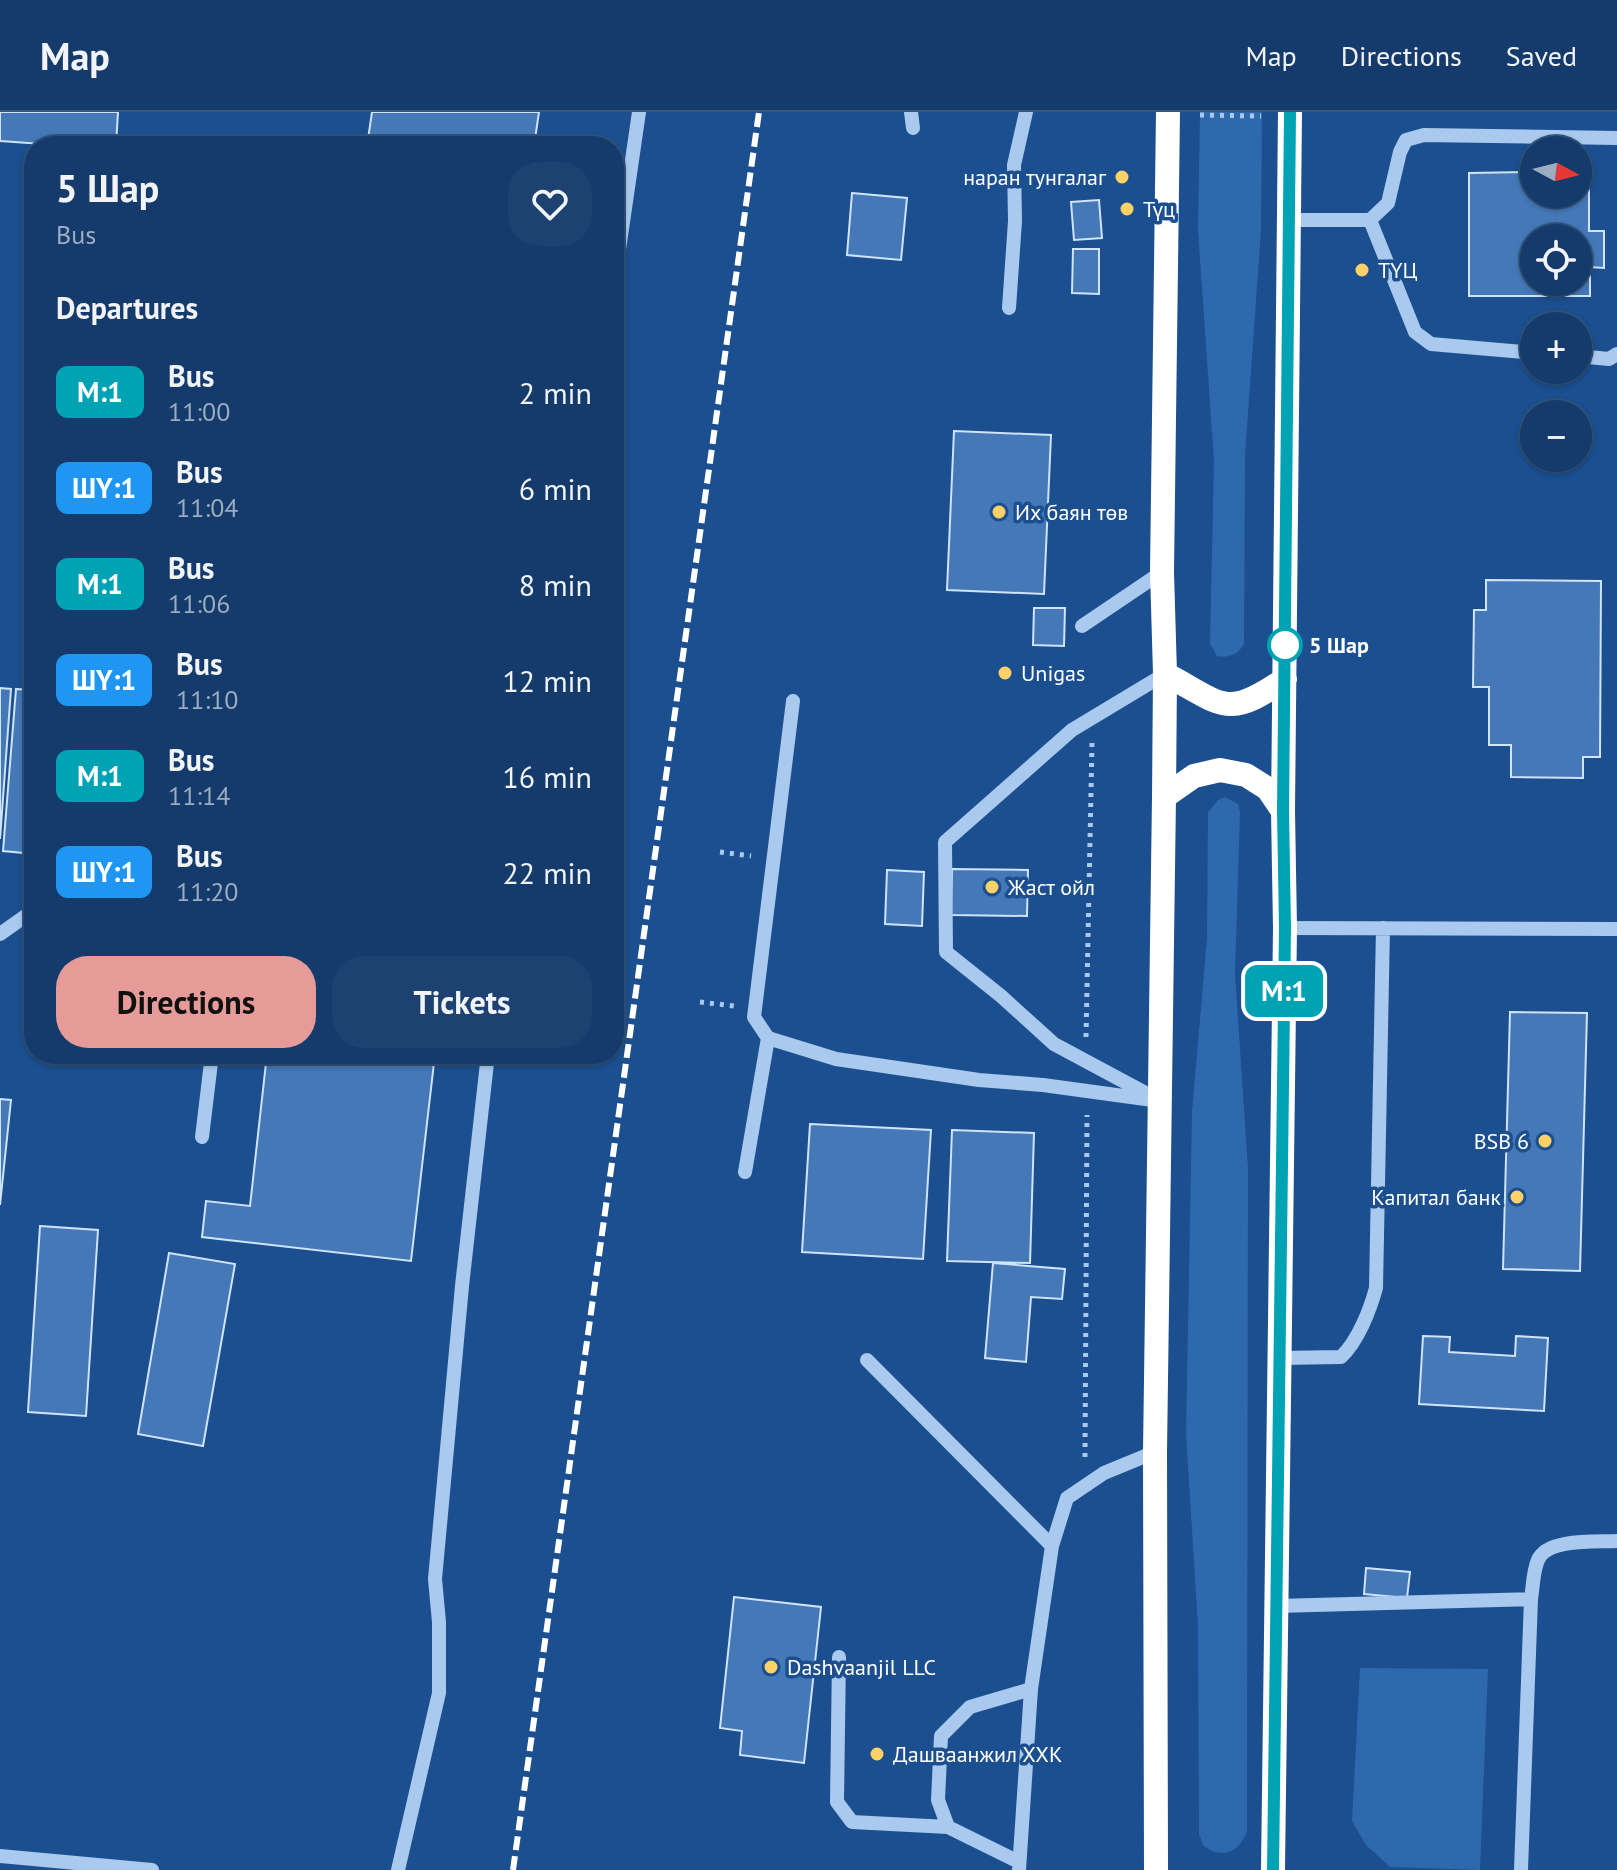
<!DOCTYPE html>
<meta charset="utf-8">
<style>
:root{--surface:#143b6b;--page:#1d4271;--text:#f1f3f6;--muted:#9dadc1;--line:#33557e;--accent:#e69b98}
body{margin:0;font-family:"PT Sans",sans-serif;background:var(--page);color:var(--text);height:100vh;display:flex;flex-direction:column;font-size:30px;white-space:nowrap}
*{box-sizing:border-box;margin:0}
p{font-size:26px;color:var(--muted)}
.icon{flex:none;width:44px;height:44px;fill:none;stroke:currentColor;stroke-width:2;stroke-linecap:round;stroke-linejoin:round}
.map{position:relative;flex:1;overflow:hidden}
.drawer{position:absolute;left:24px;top:24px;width:600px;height:928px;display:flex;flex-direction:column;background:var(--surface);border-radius:32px;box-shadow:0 2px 6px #0004,0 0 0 2px var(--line)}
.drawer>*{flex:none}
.badge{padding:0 16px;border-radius:12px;font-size:28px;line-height:52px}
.needle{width:52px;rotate:97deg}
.controls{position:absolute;left:1520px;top:24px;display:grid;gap:16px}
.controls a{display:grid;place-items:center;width:72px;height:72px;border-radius:50%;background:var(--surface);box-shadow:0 2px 6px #0004,0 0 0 2px var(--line);font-size:40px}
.map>.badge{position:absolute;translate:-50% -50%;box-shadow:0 0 0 4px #fff}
h2{padding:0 32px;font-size:30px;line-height:72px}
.round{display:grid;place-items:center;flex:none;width:84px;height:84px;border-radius:32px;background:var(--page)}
.overview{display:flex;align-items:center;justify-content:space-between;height:136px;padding:0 32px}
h1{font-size:38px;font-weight:700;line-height:60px}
.action{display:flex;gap:16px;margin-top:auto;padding:16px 32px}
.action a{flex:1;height:92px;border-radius:32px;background:var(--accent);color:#111;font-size:32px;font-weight:700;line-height:92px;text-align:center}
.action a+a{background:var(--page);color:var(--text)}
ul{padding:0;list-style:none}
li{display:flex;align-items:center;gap:24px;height:96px;padding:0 32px}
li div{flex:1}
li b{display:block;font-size:30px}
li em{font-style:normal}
li .badge{min-width:88px;font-weight:700;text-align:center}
header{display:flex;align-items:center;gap:48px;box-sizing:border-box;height:112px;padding:0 40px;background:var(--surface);border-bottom:2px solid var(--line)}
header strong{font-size:38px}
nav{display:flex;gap:44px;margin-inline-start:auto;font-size:28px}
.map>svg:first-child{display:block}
.green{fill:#2e69ad}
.building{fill:#4478b7;stroke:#cfe3fa;stroke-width:2;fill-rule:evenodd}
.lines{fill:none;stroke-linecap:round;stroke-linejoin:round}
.path{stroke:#a9c9ee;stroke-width:5;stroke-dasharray:4 6;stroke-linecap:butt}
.minor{stroke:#a9c9ee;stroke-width:14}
.highway{stroke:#fff;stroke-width:24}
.rail{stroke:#fff;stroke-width:6;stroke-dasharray:14 6;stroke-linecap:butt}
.line-casing{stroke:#fff;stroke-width:18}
.line{stroke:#00a3b4;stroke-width:12}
.poi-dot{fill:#ffd166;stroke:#1b4f8f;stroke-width:3}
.stop-dot{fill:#fff;stroke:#00a3b4;stroke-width:4}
.labels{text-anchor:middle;stroke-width:7;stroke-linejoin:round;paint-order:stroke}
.poi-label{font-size:22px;fill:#fff;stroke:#1b4f8f;text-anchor:start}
.stop-label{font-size:22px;font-weight:bold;fill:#fff;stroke:#1b4f8f;text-anchor:start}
</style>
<header>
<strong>Map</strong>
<nav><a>Map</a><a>Directions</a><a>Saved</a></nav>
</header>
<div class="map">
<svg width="1617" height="1758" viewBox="0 0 1617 1758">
<rect width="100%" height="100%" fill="#1b4f8f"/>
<path class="green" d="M1200,0h62l-1,119 -16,225 -1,188c-6,11 -15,14 -27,12l-7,-12 4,-183 -16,-231z
M1225,685l13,7 2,8 -5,162 13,195 -1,662c-7,22 -27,29 -44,14l-4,-11 -1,-208 -12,-192 6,-322 15,-174 1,-126 10,-12z
M1360,1556l128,1 -8,201 -90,-3 -24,-22 -14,-24z"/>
<path class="building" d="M0,0h118l-2,34h-45l-71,-5z
M372,0h167l-5,34h-167z
M1534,60v22h44v-22h11v59h15v37l-14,-1v29h-121v-123zM1534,126h44v44h-44z
M852,81l55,5 -6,62 -54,-5z
M1099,88l3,38 -28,2 -3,-38z
M1073,137h26v45l-27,-1z
M954,319l97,4 -7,159 -97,-4z
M1486,468l115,1 -1,176h-17v21l-72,-1v-32h-22v-58h-16l1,-77h12z
M1034,496h31l-1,38 -31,-1z
M0,576l11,1 -11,150z
M16,577l18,1v164l-31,-3z
M952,757l76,1 -1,46 -76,-1z
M887,758l37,2 -2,54 -37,-2z
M1510,900l77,1 -7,258 -77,-2z
M267,942h168l-24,207 -209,-24 4,-36 44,5z
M0,987l11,1 -11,105z
M810,1012l121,6 -8,129 -121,-7z
M952,1018l82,3 -4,130 -83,-2z
M40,1114l58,4 -12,186 -58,-4z
M169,1141l66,11 -32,182 -65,-12z
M993,1151l72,6 -3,30 -31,-2 -5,65 -41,-4z
M1423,1224l27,1 -1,15 66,4 1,-20 32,2 -4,73 -125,-7z
M1366,1456l44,4 -3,26 -43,-4z
M734,1485l87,10 -17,156 -64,-8 2,-24 -22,-3z"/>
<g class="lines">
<path class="path" d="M1200,3l61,1
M720,740l31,4
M700,890l34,4
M1086,925l6,-294
M1085,1345l2,-342"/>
<path class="minor" d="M911,0l2,16
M1289,108h81l18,-17 12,-51 6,-12 18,-5 193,3
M1370,108l45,112 16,12 103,9
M614,172l25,-172
M1009,196l6,-87 -1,-56 12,-53
M1578,244l31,3 8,-5
M1082,514l80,-54
M793,589l-39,316 14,21 68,21 143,21 64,5 117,16
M1285,816l332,1
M0,822l34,-24
M1151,984l-97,-52 -53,-48 -55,-44 -1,-110 127,-112 93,-56
M202,1025l10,-83
M745,1060l23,-134
M1279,1246l62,-1c17,-16 29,-47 35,-69l7,-360
M867,1248l185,186
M1277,1494l254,-7c2,-12 2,-28 7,-39 9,-22 58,-18 79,-19
M839,1545l-2,145 15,20 96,5
M0,1744l152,14
M1019,1750l-71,-35 -10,-27 3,-64 29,-29 61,-18
M398,1758l41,-177v-71l-4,-43 27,-293 26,-232
M1019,1758l12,-181 21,-143 15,-48 37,-25 51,-21
M1521,1758l10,-271"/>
<path class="highway" d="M1165,562c58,30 60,47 120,5
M1164,685l30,-21 26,-6 26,5 22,14 15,22
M1156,1758l-1,-418 9,-655 1,-123 -3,-102 6,-460
M1273,1758l12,-942 -2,-117 7,-699"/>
<path class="rail" d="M513,1758l246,-1758"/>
</g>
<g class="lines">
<defs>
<path id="line" d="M1273,1758l12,-942 -2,-117 7,-699"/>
</defs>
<use href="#line" class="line-casing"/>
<use href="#line" class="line"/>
</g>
<g class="poi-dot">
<circle cx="1122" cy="65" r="8"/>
<circle cx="1127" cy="97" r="8"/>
<circle cx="1362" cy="158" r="8"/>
<circle cx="999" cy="400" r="8"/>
<circle cx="1005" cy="561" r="8"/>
<circle cx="992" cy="775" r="8"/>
<circle cx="1545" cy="1029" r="8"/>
<circle cx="1517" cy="1085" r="8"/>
<circle cx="771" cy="1555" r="8"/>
<circle cx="877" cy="1642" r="8"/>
</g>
<circle class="stop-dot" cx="1285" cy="533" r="16"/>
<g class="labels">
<g class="poi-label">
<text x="1106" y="73" text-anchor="end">наран тунгалаг</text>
<text x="1143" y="105">Түц</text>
<text x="1378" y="166">ТҮЦ</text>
<text x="1015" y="408">Их баян төв</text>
<text x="1021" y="569">Unigas</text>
<text x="1008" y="783">Жаст ойл</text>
<text x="1529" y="1037" text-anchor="end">BSB 6</text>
<text x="1501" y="1093" text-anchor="end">Капитал банк</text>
<text x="787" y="1563">Dashvaanjil LLC</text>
<text x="893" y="1650">Дашваанжил ХХК</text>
</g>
<g class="stop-label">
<text x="1309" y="541">5 Шар</text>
</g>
</g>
</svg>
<div class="controls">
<a><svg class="needle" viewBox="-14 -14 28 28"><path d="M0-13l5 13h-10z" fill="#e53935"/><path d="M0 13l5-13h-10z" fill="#9dadc1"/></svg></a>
<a><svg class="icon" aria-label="locate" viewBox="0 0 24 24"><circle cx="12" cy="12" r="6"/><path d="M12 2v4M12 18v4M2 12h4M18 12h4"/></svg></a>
<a>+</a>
<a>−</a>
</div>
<b class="badge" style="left:1284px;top:879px;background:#00a3b4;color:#fff">М:1</b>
<section class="drawer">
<div class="overview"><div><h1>5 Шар</h1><p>Bus</p></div><a class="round"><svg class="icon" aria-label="heart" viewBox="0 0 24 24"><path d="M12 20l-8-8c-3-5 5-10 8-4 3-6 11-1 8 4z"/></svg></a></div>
<h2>Departures</h2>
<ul>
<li><span class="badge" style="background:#00a3b4;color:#fff">М:1</span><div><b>Bus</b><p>11:00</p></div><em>2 min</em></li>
<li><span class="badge" style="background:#1f96f2;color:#fff">ШҮ:1</span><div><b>Bus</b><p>11:04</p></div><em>6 min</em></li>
<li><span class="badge" style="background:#00a3b4;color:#fff">М:1</span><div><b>Bus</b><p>11:06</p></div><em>8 min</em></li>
<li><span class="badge" style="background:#1f96f2;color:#fff">ШҮ:1</span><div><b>Bus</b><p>11:10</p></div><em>12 min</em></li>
<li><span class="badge" style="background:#00a3b4;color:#fff">М:1</span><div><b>Bus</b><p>11:14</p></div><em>16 min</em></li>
<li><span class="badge" style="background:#1f96f2;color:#fff">ШҮ:1</span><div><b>Bus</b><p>11:20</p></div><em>22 min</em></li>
</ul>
<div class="action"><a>Directions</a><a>Tickets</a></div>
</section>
</div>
